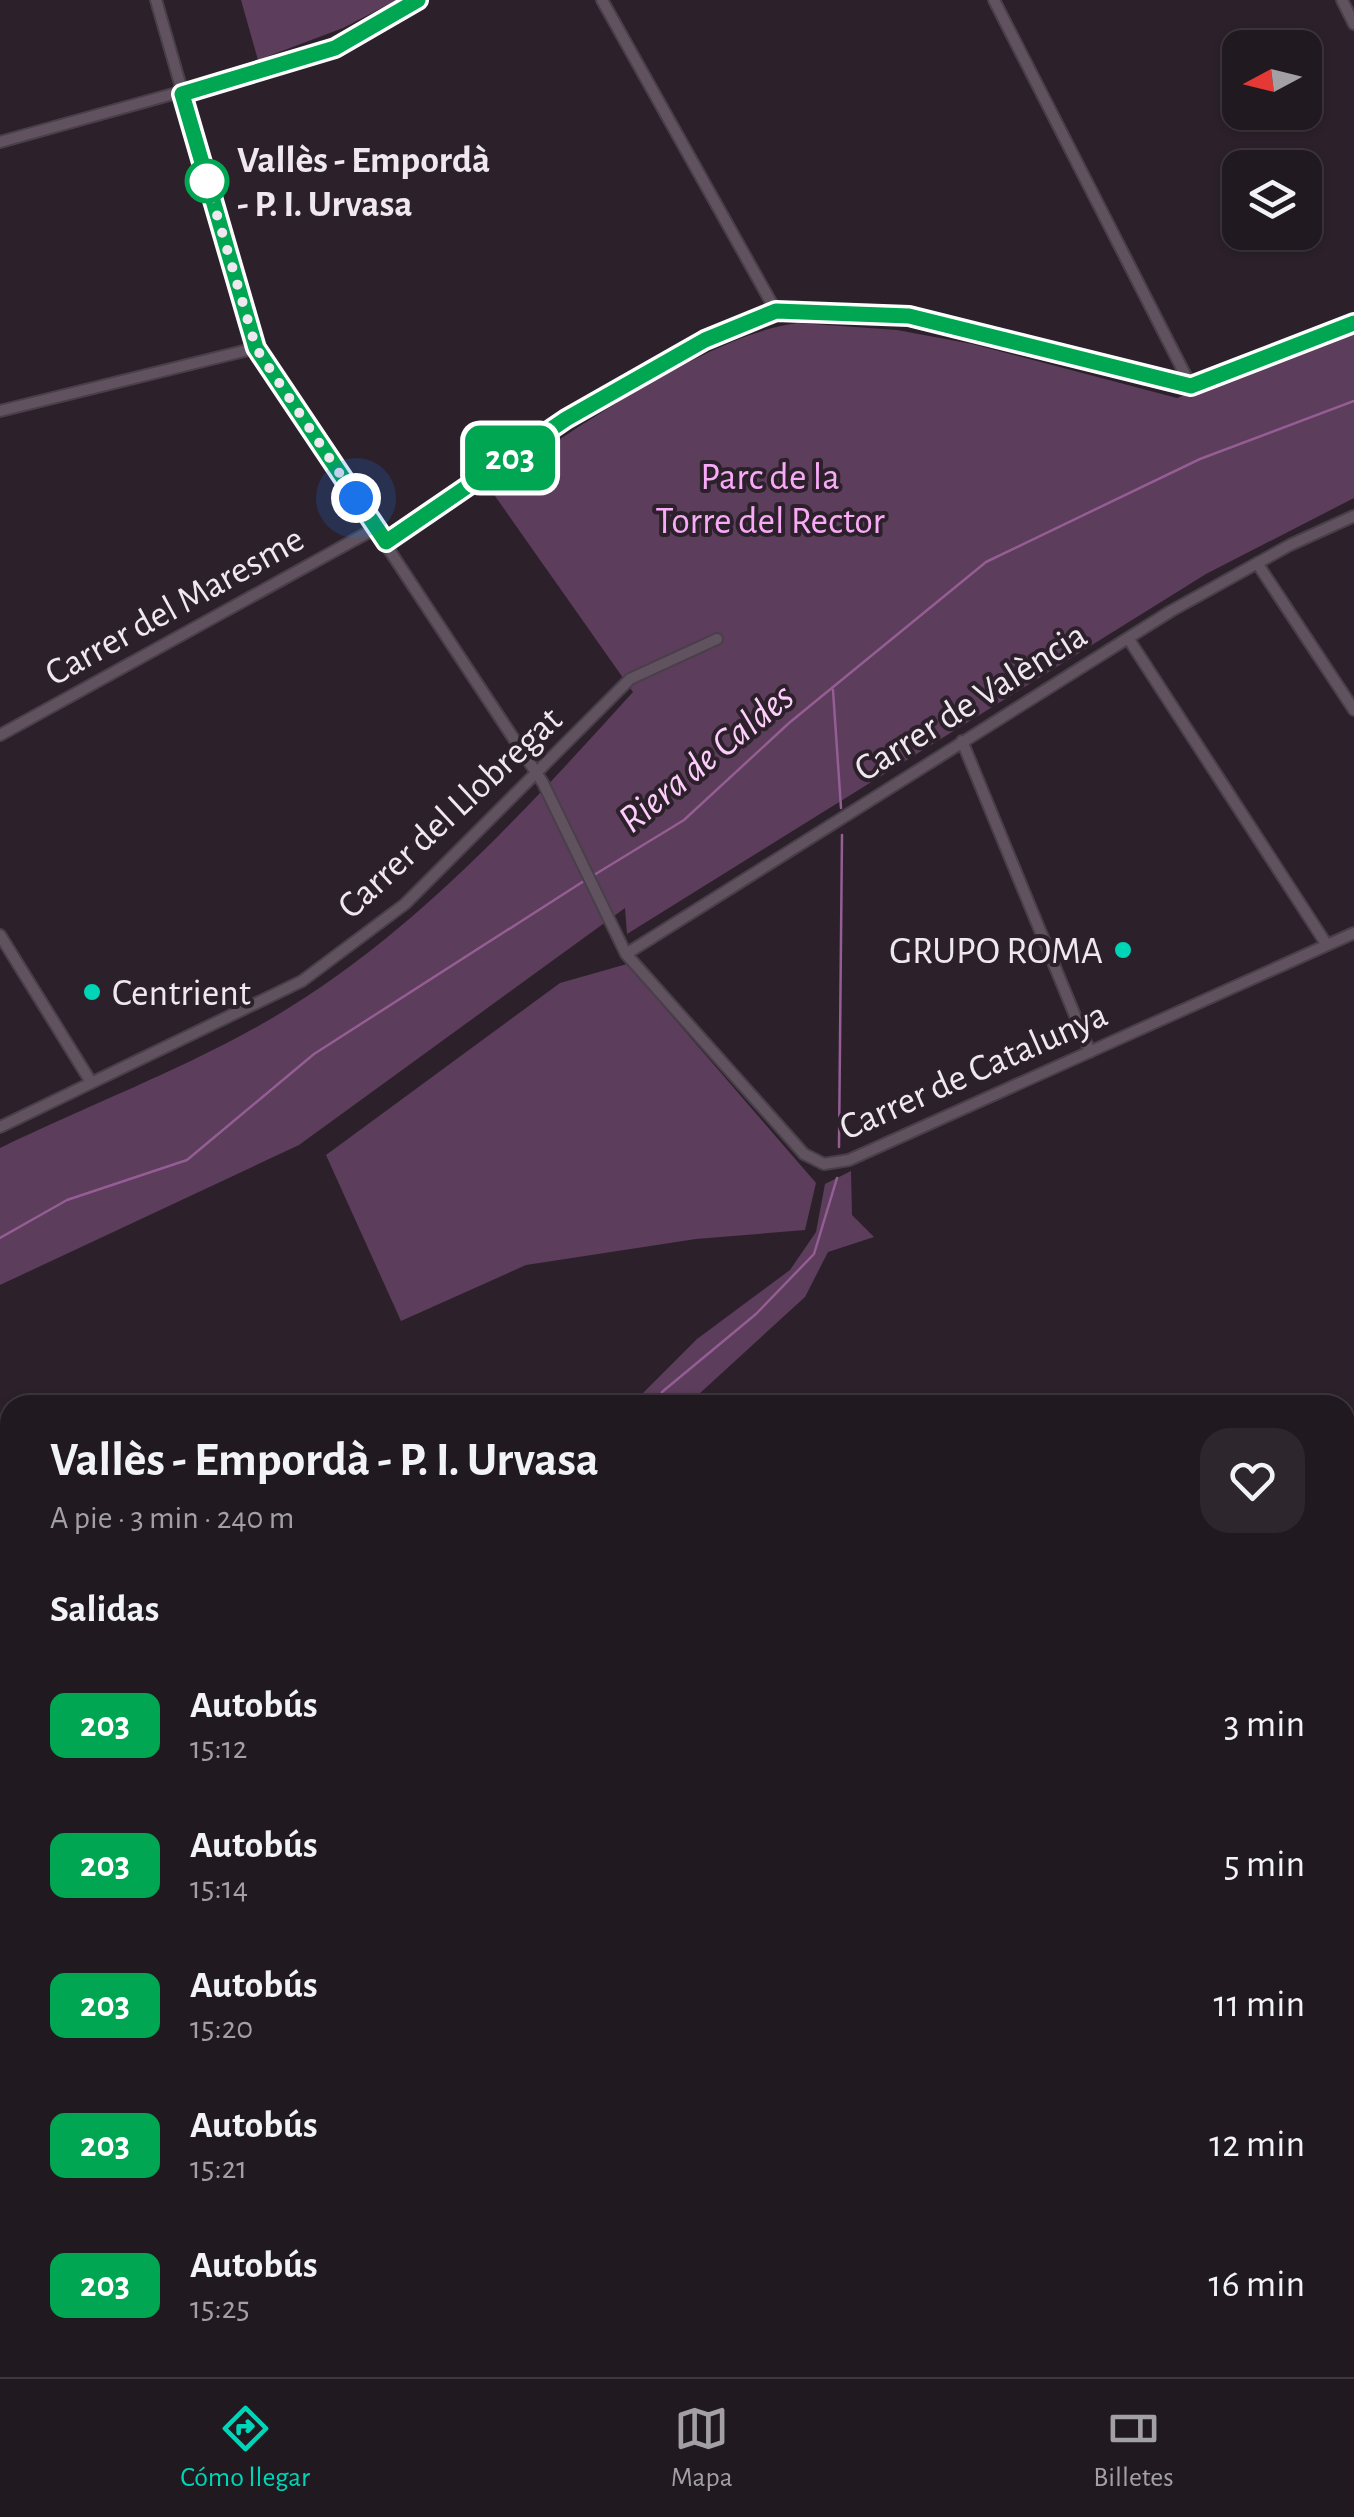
<!DOCTYPE html>
<html lang="es">
<meta charset="utf-8">
<style>
:root{--surface:#211920;--page:#2d262d;--text:#f1f3f6;--muted:#a2a0a5;--line:#3e383e;--accent:#00d5b7}
body{margin:0;font-family:"Alegreya Sans",sans-serif;background:var(--page);color:var(--text);height:100vh;display:flex;flex-direction:column;font-size:38px;white-space:nowrap}
*{box-sizing:border-box;margin:0}
p{font-size:32px;color:var(--muted)}
.icon{flex:none;width:55px;height:55px;fill:none;stroke:currentColor;stroke-width:2;stroke-linecap:round;stroke-linejoin:round}
.map{position:relative;flex:1;overflow:hidden}
.panel{position:absolute;left:0px;top:1395px;width:1355px;height:982px;display:flex;flex-direction:column;background:var(--surface);border-radius:30px 30px 0 0;box-shadow:0 2px 8px #0004,0 0 0 2px var(--line)}
.panel>*{flex:none}
.badge{padding:0 20px;border-radius:15px;font-size:35px;line-height:65px}
.needle{width:65px;rotate:263deg}
.buttons{position:absolute;left:1222px;top:30px;display:grid;gap:20px}
.buttons a{display:grid;place-items:center;width:100px;height:100px;border-radius:20px;background:var(--surface);box-shadow:0 2px 8px #0004,0 0 0 2px var(--line);font-size:50px}
.you{position:absolute;width:50px;height:50px;margin:-25px;border:8px solid #fff;border-radius:50%;background:#1a73e8;box-shadow:0 0 0 15px #1a73e833}
.map>.badge{position:absolute;translate:-50% -50%;box-shadow:0 0 0 5px #fff}
h2{padding:0 50px;font-size:38px;line-height:90px}
.round{display:grid;place-items:center;flex:none;width:105px;height:105px;border-radius:30px;background:var(--page)}
.headline{display:flex;align-items:center;justify-content:space-between;height:170px;padding:0 50px}
h1{font-size:48px;font-weight:700;line-height:75px}
ul{padding:0;list-style:none}
li{display:flex;align-items:center;gap:30px;height:140px;padding:0 50px}
li div{flex:1}
li b{display:block;font-size:38px}
li em{font-style:normal}
li .badge{min-width:110px;font-weight:700;text-align:center}
.menu{display:flex;justify-content:space-around;align-items:center;height:140px;border-top:2px solid var(--line);background:var(--surface);font-size:28px;color:var(--muted)}
.menu a{display:grid;justify-items:center;gap:5px}
.menu .active{color:var(--accent)}
.map>svg:first-child{display:block}
.green{fill:#5c3d5b}
.lines{fill:none;stroke-linecap:round;stroke-linejoin:round}
.stream{stroke:#945d93;stroke-width:2.5}
.street-casing{stroke:#493f49;stroke-width:14}
.secondary-casing{stroke:#493f49;stroke-width:18}
.street{stroke:#60535f;stroke-width:10}
.secondary{stroke:#60535f;stroke-width:14}
.line-casing{stroke:#fff;stroke-width:22}
.line{stroke:#00a651;stroke-width:15}
.walk{stroke:#f0e8f0;stroke-width:10;stroke-dasharray:0 18}
.stop-dot{fill:#fff;stroke:#00a651;stroke-width:5}
.poi-dot{fill:#00d5b7;stroke:#2c212b;stroke-width:4}
.labels{text-anchor:middle;stroke-width:8;stroke-linejoin:round;paint-order:stroke}
.stop-label{font-size:38px;font-weight:bold;fill:#f0e8f0;stroke:#2c212b;text-anchor:start}
.park-label{font-size:38px;fill:#f8aaf6;stroke:#2c212b}
.street-label{font-size:38px;fill:#f0e8f0;stroke:#2c212b}
.poi-label{font-size:38px;fill:#f0e8f0;stroke:#2c212b;text-anchor:end}
.water-label{font-size:40px;font-style:italic;fill:#fdcefb;stroke:#2c212b}
</style>
<div class="map">
<svg width="1354" height="2377" viewBox="0 0 1354 2377">
<rect width="100%" height="100%" fill="#2c212b"/>
<path class="green" d="M241,0h156l-54,28 -85,32z
M798,323l99,7 75,14 205,54 177,-69v169l-148,76 -579,360 -2,-26 -326,237 -299,140v-137c91,-44 187,-80 274,-131 139,-82 251,-206 359,-325l-145,-206c79,-50 219,-152 310,-163z
M627,964l189,219 -11,47 -109,9 -170,26 -125,56 -75,-166 234,-172z
M851,1171l1,44 22,22 -46,15 -23,45 -118,108h-56l66,-66 93,-69 26,-38 9,-48z"/>
<g class="lines">
<path class="stream" d="M833,690l8,118
M594,875l90,-55 105,-97 197,-161 214,-103 154,-58
M839,1147l3,-312
M0,1238l67,-38 120,-40 127,-106 273,-175
M656,1405l6,-13 94,-78 58,-60 23,-76
M0,1999l10,2"/>
<defs>
<path id="street" d="M156,0l100,348 287,435 83,171 178,200 20,10 25,-4 505,-227
M602,0l174,311
M994,0l197,386
M1342,0l12,24
M0,142l335,-93 83,-49
M0,411l256,-63
M386,542l180,-123 139,-79 71,-29 133,5 282,70 163,-63
M1257,563l97,147
M1128,638l199,307
M0,735l376,-207
M962,741l128,311
M0,935l91,147
M626,954l545,-343 119,-66 64,-29
M0,1127l302,-146 103,-77 225,-225 87,-40
M1345,1805h9
M1345,2183l9,12
M1345,2263l9,-7
M0,2309l10,-63
M729,2368l1,9
M1140,2368l6,9
M140,2377l20,-9
M698,2377l5,-9
M1200,2377l12,-9"/>
<path id="secondary" d="M1345,1714l9,3
M0,2073l10,-17
M0,2108l10,19"/>
</defs>
<use href="#street" class="street-casing"/>
<use href="#secondary" class="secondary-casing"/>
<use href="#street" class="street"/>
<use href="#secondary" class="secondary"/>
</g>
<g class="lines">
<defs>
<path id="line" d="M418,0l-83,48 -153,46 74,254 130,194 180,-123 139,-79 71,-29 133,5 282,70 163,-63"/>
</defs>
<use href="#line" class="line-casing"/>
<use href="#line" class="line"/>
<path class="walk" d="M207,181l49,167 100,150"/>
</g>
<circle class="stop-dot" cx="207" cy="181" r="20"/>
<g class="poi-dot">
<circle cx="1123" cy="950" r="10"/>
<circle cx="92" cy="992" r="10"/>
</g>
<g class="labels">
<g class="stop-label">
<text x="237" y="172">Vallès - Empordà<tspan x="237" dy="44">- P. I. Urvasa</tspan></text>
</g>
<g class="park-label">
<text x="770" y="489">Parc de la<tspan x="770" dy="44">Torre del Rector</tspan></text>
</g>
<g class="street-label">
<text transform="translate(174 605) rotate(-29)" y="13">Carrer del Maresme</text>
<text transform="translate(970 701) rotate(-32)" y="13">Carrer de València</text>
<text transform="translate(449 812) rotate(-43)" y="13">Carrer del Llobregat</text>
<text transform="translate(973 1070) rotate(-24)" y="13">Carrer de Catalunya</text>
</g>
<g class="poi-label">
<text x="1103" y="963">GRUPO ROMA</text>
<text x="112" y="1005" text-anchor="start">Centrient</text>
</g>
<g class="water-label">
<text transform="translate(705 757) rotate(-39)" y="14">Riera de Caldes</text>
</g>
</g>
</svg>
<div class="buttons">
<a><svg class="needle" viewBox="-14 -14 28 28"><path d="M0-13l5 13h-10z" fill="#e53935"/><path d="M0 13l5-13h-10z" fill="#a2a0a5"/></svg></a>
<a><svg class="icon" aria-label="layers" viewBox="0 0 24 24"><path d="M12 4l9 5-9 5-9-5zM3 14l9 5 9-5"/></svg></a>
</div>
<div class="you" style="left:356px;top:498px"></div>
<b class="badge" style="left:510px;top:458px;background:#00a651;color:#fff">203</b>
<section class="panel">
<div class="headline"><div><h1>Vallès - Empordà - P. I. Urvasa</h1><p>A pie · 3 min · 240 m</p></div><a class="round"><svg class="icon" aria-label="heart" viewBox="0 0 24 24"><path d="M12 20l-8-8c-3-5 5-10 8-4 3-6 11-1 8 4z"/></svg></a></div>
<h2>Salidas</h2>
<ul>
<li><span class="badge" style="background:#00a651;color:#fff">203</span><div><b>Autobús</b><p>15:12</p></div><em>3 min</em></li>
<li><span class="badge" style="background:#00a651;color:#fff">203</span><div><b>Autobús</b><p>15:14</p></div><em>5 min</em></li>
<li><span class="badge" style="background:#00a651;color:#fff">203</span><div><b>Autobús</b><p>15:20</p></div><em>11 min</em></li>
<li><span class="badge" style="background:#00a651;color:#fff">203</span><div><b>Autobús</b><p>15:21</p></div><em>12 min</em></li>
<li><span class="badge" style="background:#00a651;color:#fff">203</span><div><b>Autobús</b><p>15:25</p></div><em>16 min</em></li>
</ul>
</section>
</div>
<nav class="menu">
<a class="active"><svg class="icon" aria-label="directions" viewBox="0 0 24 24"><path d="M12 3l9 9-9 9-9-9zM9 14v-3h6M13 9l2 2-2 2"/></svg>Cómo llegar</a>
<a><svg class="icon" aria-label="map" viewBox="0 0 24 24"><path d="M3 6l6-2 6 2 6-2v14l-6 2-6-2-6 2zM9 4v14M15 6v14"/></svg>Mapa</a>
<a><svg class="icon" aria-label="tickets" viewBox="0 0 24 24"><path d="M3 7h18v10H3zM15 7v10"/></svg>Billetes</a>
</nav>
